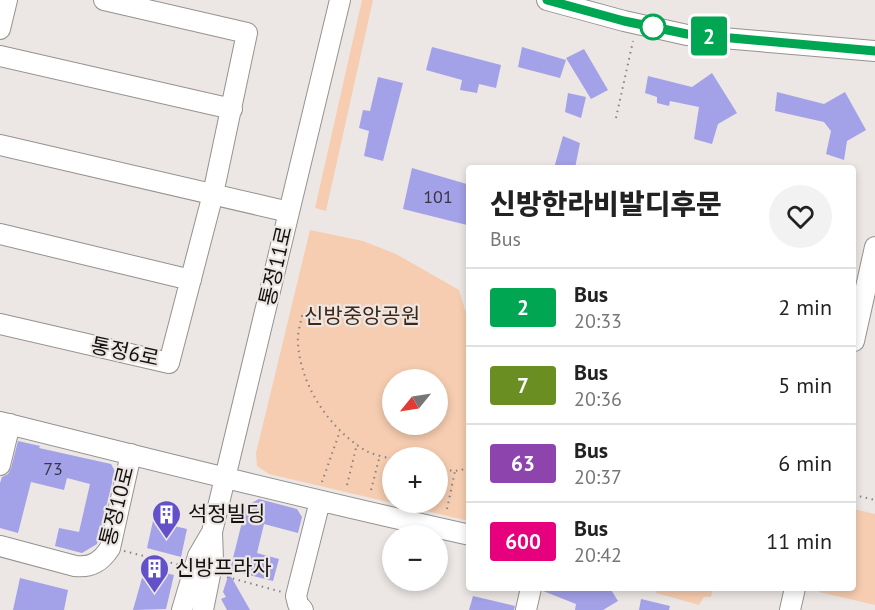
<!DOCTYPE html>
<meta charset="utf-8">
<style>
:root{--surface:#fff;--page:#f2f2f2;--text:#222;--muted:#767676;--line:#e0e0e0}
body{margin:0;font-family:"PT Sans","Noto Sans KR",sans-serif;background:var(--page);color:var(--text);height:100vh;display:flex;flex-direction:column;font-size:22px;white-space:nowrap}
*{box-sizing:border-box;margin:0}
p{font-size:20px;color:var(--muted)}
.icon{flex:none;width:33px;height:33px;fill:none;stroke:currentColor;stroke-width:2;stroke-linecap:round;stroke-linejoin:round}
.map{position:relative;flex:1;overflow:hidden}
.panel{position:absolute;left:466px;top:165px;width:390px;height:426px;display:flex;flex-direction:column;background:var(--surface);border-radius:6px;box-shadow:0 3px 9px #0003}
.panel>*{flex:none}
.badge{padding:0 12px;border-radius:4px;font-size:21px;line-height:39px}
.needle{width:39px;rotate:240deg}
.controls{position:absolute;left:382px;top:369px;display:grid;gap:12px}
.controls a{display:grid;place-items:center;width:66px;height:66px;border-radius:50%;background:var(--surface);box-shadow:0 3px 9px #0003;font-size:30px}
.map>.badge{position:absolute;translate:-50% -50%;box-shadow:0 0 0 3px #fff}
.round{display:grid;place-items:center;flex:none;width:63px;height:63px;border-radius:32px;background:var(--page)}
.head{display:flex;align-items:center;justify-content:space-between;height:102px;padding:0 24px}
h1{font-size:28px;font-weight:800;line-height:45px}
ul{padding:0;list-style:none}
li{display:flex;align-items:center;gap:18px;height:78px;padding:0 24px;border-top:2px solid var(--line)}
li div{flex:1}
li b{display:block;font-size:22px}
li em{font-style:normal}
li .badge{min-width:66px;font-weight:700;text-align:center}
.map>svg:first-child{display:block}
.green{fill:#f6cdb0;fill-rule:evenodd}
.building{fill:#a3a1e7}
.lines{fill:none;stroke-linecap:round;stroke-linejoin:round}
.minor-casing{stroke:#96928f;stroke-width:22}
.path{stroke:#868280;stroke-width:2;stroke-dasharray:1.5 4.5;stroke-linecap:butt}
.minor{stroke:#fff;stroke-width:20}
.line-casing{stroke:#fff;stroke-width:14}
.line{stroke:#00a651;stroke-width:9}
.stop-dot{fill:#fff;stroke:#00a651;stroke-width:3}
.labels{text-anchor:middle;stroke-width:4.5;stroke-linejoin:round;paint-order:stroke}
.number-label{font-size:18px;fill:#383646}
.street-label{font-size:21px;fill:#141211;stroke:#ece7e4}
.park-label{font-size:21px;fill:#412712;stroke:#ece7e4}
.poi-label{font-size:21px;fill:#141211;stroke:#ece7e4;text-anchor:start}
</style>
<div class="map">
<svg width="875" height="610" viewBox="0 0 875 610">
<rect width="100%" height="100%" fill="#ece7e4"/>
<path class="green" d="M362,0h11l-47,211 -11,-3z
M310,230l53,11 33,13 63,36 11,36 -1,195 -200,-47 -12,-8 -1,-13zM393,380h45v44h-45zM393,458h45v44h-45z
M854,509l21,5v91l-56,-13v-4h35z
M657,588h56l-2,9h-7l-5,8 -43,-12z"/>
<path class="building" d="M432,47l69,18 -5,23 -17,-4 -2,9 -17,-3 2,-10 -36,-10z
M522,47l44,13 -6,18 -42,-11z
M584,49l24,41 -17,9 -25,-41z
M712,73l25,40 -19,11 -6,20 -18,-5 5,-32 -29,-6 -1,5 -12,-3v-6l-12,-4 3,-17 44,11z
M378,77l25,6 -20,78 -19,-5 5,-25 -10,-3 4,-18 7,1z
M777,92l47,12 21,-12 21,38 -19,11 -3,19 -18,-6 5,-23 -7,-9 -49,-11z
M568,93l18,4 -5,21 -16,-6z
M563,136l17,7 -5,25h-21z
M412,168l58,17v28l-3,12 -64,-16z
M18,441l22,5 -1,2 72,16 4,7 -18,73 -15,9 -27,-7 4,-18 20,4 11,-48 -23,-6 -3,12 -33,-8 -13,51 -18,-5v-45l2,-6 6,-3 3,-6z
M259,499l38,10 5,8 -4,16 -34,-9 -7,29 22,6 -6,22 -43,-11 16,-64z
M153,521l34,8 -6,28 -34,-9z
M148,569l26,6 -8,34 -33,1 9,-32 3,1z
M229,573l21,37h-23l-6,-11 5,-2 -3,-5z
M20,578l48,12 -4,20h-51z
M543,588h67l8,13 -15,9h-28l1,-6 -33,-13z
M473,596l42,10 -1,4h-45z
M641,599l29,7 -1,4h-30z"/>
<g class="lines">
<defs>
<path id="minor" d="M547,0l77,21 63,14 188,16
M0,29l7,-29
M0,56l232,53
M0,145l289,67
M0,234l191,46
M0,324l169,39 44,-169 34,-161 -143,-33
M854,341l21,-94
M0,422c156,39 312,78 470,113
M0,465l10,-41
M0,546l75,20c16,2 26,-4 35,-18l21,-94
M182,610l16,-54 14,-24
M203,610l10,-50 -1,-28 128,-532
M303,610l-5,-6 -2,-8 24,-95
M526,610l5,-22
M790,610l5,-22"/>
</defs>
<use href="#minor" class="minor-casing"/>
<path class="path" d="M616,118l17,-77
M332,323l-30,-7c-2,9 -5,19 -4,28 3,43 32,85 68,107 8,4 19,6 27,8
M438,469l17,2 15,-3
M322,482l18,-51
M347,485l10,-41
M371,490l9,-35
M854,495l21,5
M447,509l8,-38
M469,514l1,-3
M124,551l56,14
M227,577l55,15"/>
<use href="#minor" class="minor"/>
</g>
<g class="lines">
<defs>
<path id="line" d="M547,0l77,21 63,13 188,17"/>
</defs>
<use href="#line" class="line-casing"/>
<use href="#line" class="line"/>
</g>
<defs>
<symbol id="building-pin" viewBox="-11 -11 22 30"><path d="M0 17L-7.5 6A9.5 9.5 0 1 1 7.5 6Z" fill="#6351ca" stroke="#ece7e4"/><path d="M-4-6H4V6H1V3H-1V6H-4ZM-2.5-4.3h1.7v1.8h-1.7ZM.8-4.3h1.7v1.8H.8ZM-2.5-1h1.7V.8h-1.7ZM.8-1h1.7V.8H.8Z" fill="#fff"/></symbol>
</defs>
<g fill-rule="evenodd">
<use href="#building-pin" x="150" y="498" width="33" height="45"/>
<use href="#building-pin" x="138" y="552" width="33" height="45"/>
</g>
<circle class="stop-dot" cx="653" cy="27" r="12"/>
<g class="labels">
<g class="number-label">
<text x="438" y="203">101</text>
<text x="53" y="475">73</text>
</g>
<g class="street-label">
<text transform="translate(276 266) rotate(-77)" y="7">통정11로</text>
<text transform="translate(125 352) rotate(12)" y="7">통정6로</text>
<text transform="translate(117 506) rotate(-76)" y="7">통정10로</text>
</g>
<g class="park-label">
<text x="362" y="323">신방중앙공원</text>
</g>
<g class="poi-label">
<text x="188" y="521">석정빌딩</text>
<text x="175" y="575">신방프라자</text>
</g>
</g>
</svg>
<div class="controls">
<a><svg class="needle" viewBox="-14 -14 28 28"><path d="M0-13l5 13h-10z" fill="#e53935"/><path d="M0 13l5-13h-10z" fill="#767676"/></svg></a>
<a>+</a>
<a>−</a>
</div>
<b class="badge" style="left:709px;top:36px;background:#00a651;color:#fff">2</b>
<section class="panel">
<div class="head"><div><h1>신방한라비발디후문</h1><p>Bus</p></div><a class="round"><svg class="icon" aria-label="heart" viewBox="0 0 24 24"><path d="M12 20l-8-8c-3-5 5-10 8-4 3-6 11-1 8 4z"/></svg></a></div>
<ul>
<li><span class="badge" style="background:#00a651;color:#fff">2</span><div><b>Bus</b><p>20:33</p></div><em>2 min</em></li>
<li><span class="badge" style="background:#6b8e23;color:#fff">7</span><div><b>Bus</b><p>20:36</p></div><em>5 min</em></li>
<li><span class="badge" style="background:#8e44ad;color:#fff">63</span><div><b>Bus</b><p>20:37</p></div><em>6 min</em></li>
<li><span class="badge" style="background:#e6007e;color:#fff">600</span><div><b>Bus</b><p>20:42</p></div><em>11 min</em></li>
</ul>
</section>
</div>
